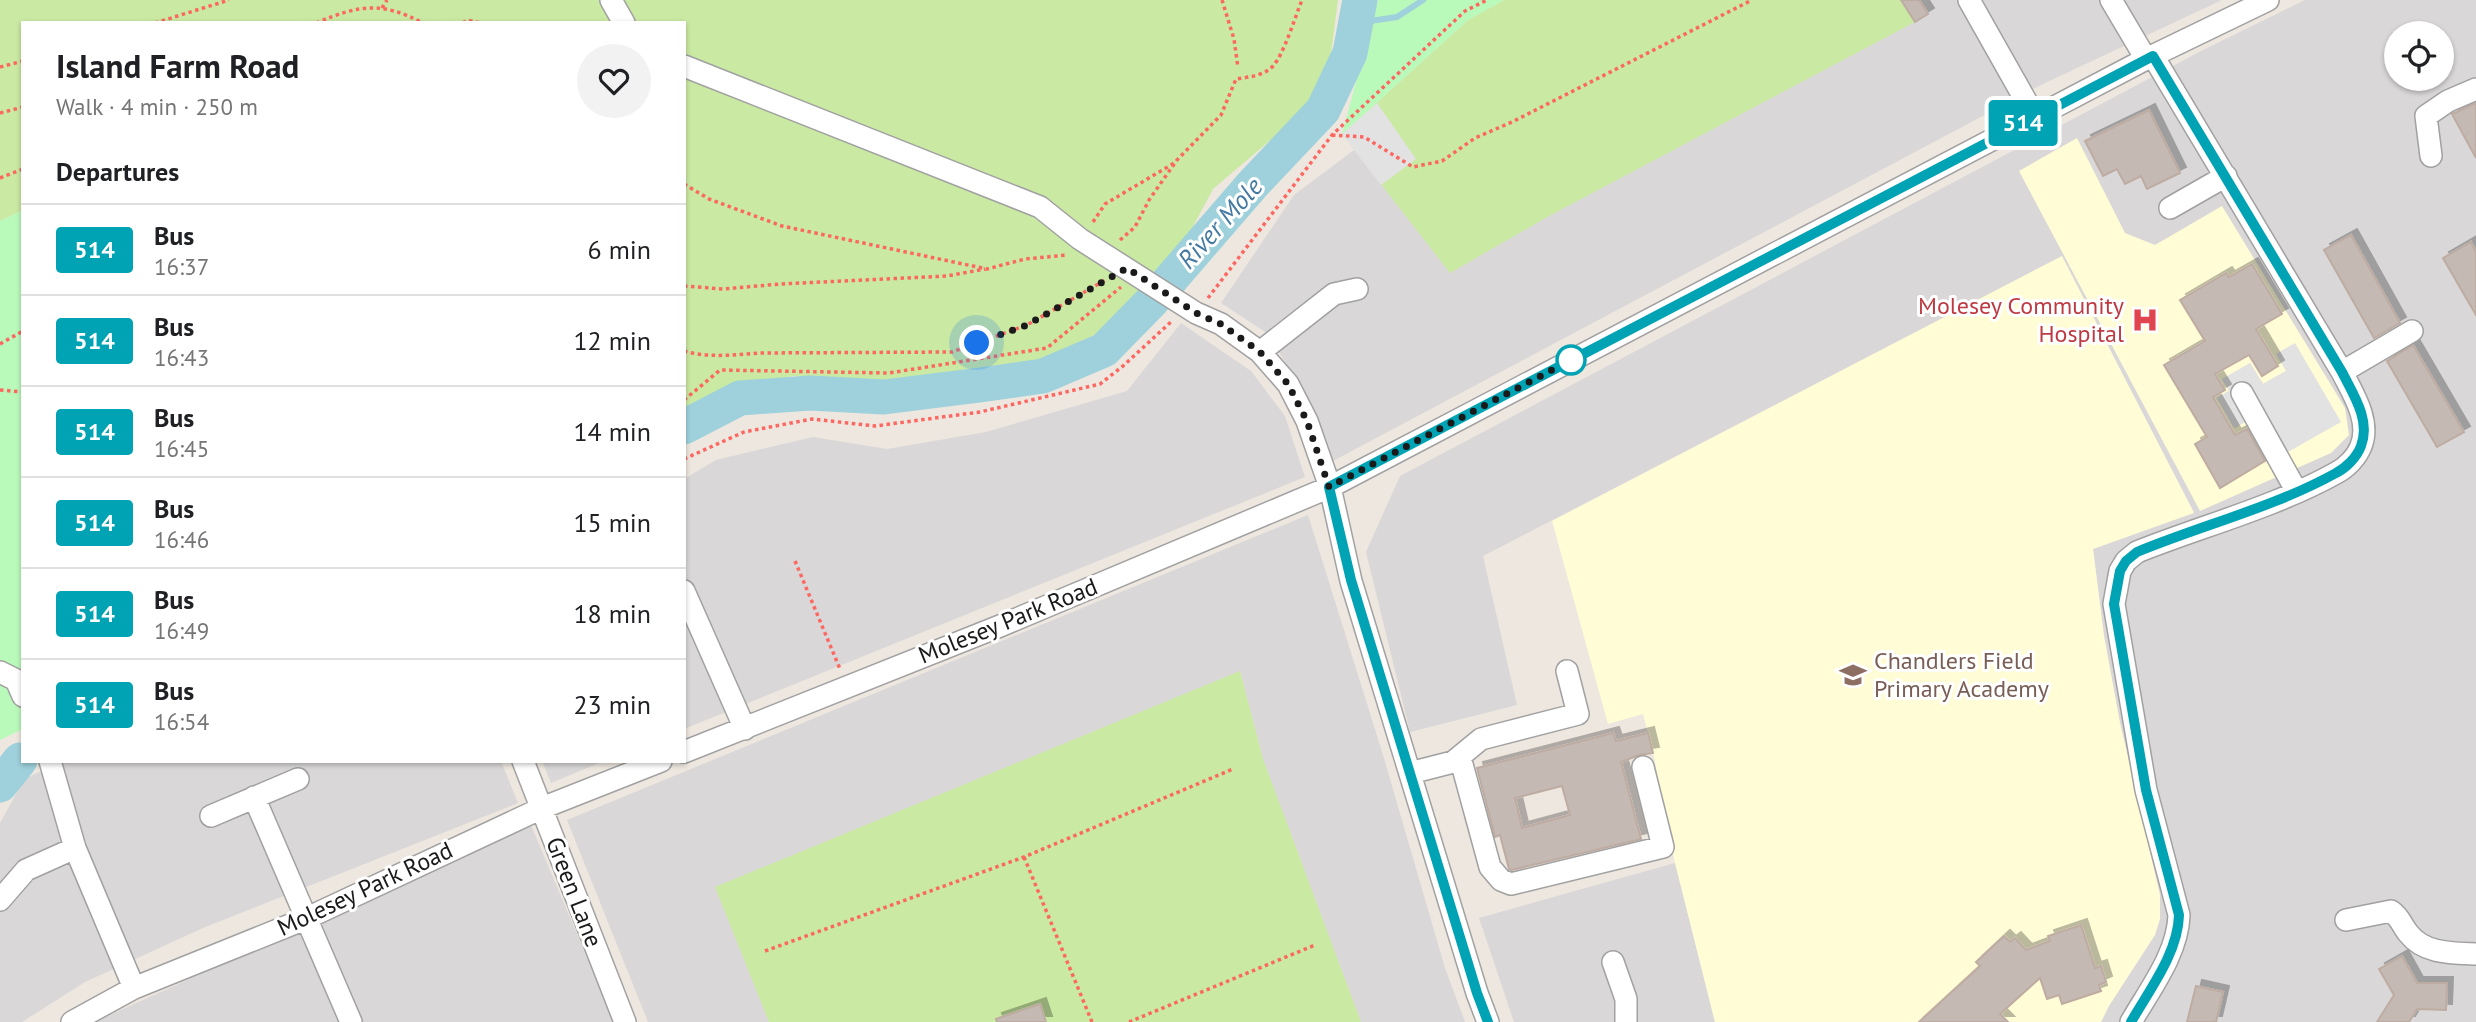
<!DOCTYPE html>
<meta charset="utf-8">
<style>
:root{--surface:#fff;--page:#f2f2f2;--text:#202124;--muted:#757577;--line:#e0e0e0}
body{margin:0;font-family:"PT Sans",sans-serif;background:var(--page);color:var(--text);height:100vh;display:flex;flex-direction:column;font-size:26px;white-space:nowrap}
*{box-sizing:border-box;margin:0}
p{font-size:23px;color:var(--muted)}
.icon{flex:none;width:38px;height:38px;fill:none;stroke:currentColor;stroke-width:2;stroke-linecap:round;stroke-linejoin:round}
.map{position:relative;flex:1;overflow:hidden}
.details{position:absolute;left:21px;top:21px;width:665px;height:742px;display:flex;flex-direction:column;background:var(--surface);border-radius:0px;box-shadow:0 2px 5px #0004}
.details>*{flex:none}
.badge{padding:0 14px;border-radius:5px;font-size:24px;line-height:46px}
.fabs{position:absolute;left:2384px;top:21px;display:grid;gap:14px}
.fabs a{display:grid;place-items:center;width:70px;height:70px;border-radius:50%;background:var(--surface);box-shadow:0 2px 5px #0004;font-size:35px}
.you{position:absolute;width:35px;height:35px;margin:-18px;border:5px solid #fff;border-radius:50%;background:#1a73e8;box-shadow:0 0 0 10px #1a73e833}
.map>.badge{position:absolute;translate:-50% -50%;box-shadow:0 0 0 4px #fff}
h2{padding:0 35px;font-size:26px;line-height:63px}
.round{display:grid;place-items:center;flex:none;width:74px;height:74px;border-radius:37px;background:var(--page)}
.headline{display:flex;align-items:center;justify-content:space-between;height:119px;padding:0 35px}
h1{font-size:33px;font-weight:600;line-height:52px}
ul{padding:0;list-style:none}
li{display:flex;align-items:center;gap:21px;height:91px;padding:0 35px;border-top:2px solid var(--line)}
li div{flex:1}
li b{display:block;font-size:26px}
li em{font-style:normal}
li .badge{min-width:77px;font-weight:700;text-align:center}
.map>svg:first-child{display:block}
.residential{fill:#d9d7d7;fill-rule:evenodd}
.education{fill:#fffcd6;fill-rule:evenodd}
.grass{fill:#cae9a3}
.park{fill:#b9faba}
.parking{fill:#e2e2e2}
.lines{fill:none;stroke-linecap:round;stroke-linejoin:round}
.stream{stroke:#9ed1dc;stroke-width:6}
.river{stroke:#9ed1dc;stroke-width:35}
.building{fill:#c4b9b3;stroke:#beaca2;stroke-width:2;fill-rule:evenodd;filter:url(#shadow)}
.minor-casing{stroke:#a1a1a1;stroke-width:24}
.path{stroke:#fc6861;stroke-width:3.5;stroke-dasharray:3.5 3.5;stroke-linecap:butt}
.minor{stroke:#fff;stroke-width:21}
.line-casing{stroke:#fff;stroke-width:16}
.line{stroke:#00a3b4;stroke-width:10}
.walk{stroke:#1a1a1a;stroke-width:7;stroke-dasharray:0 12.6}
.stop-dot{fill:#fff;stroke:#00a3b4;stroke-width:3.5}
.labels{text-anchor:middle;stroke-width:6;stroke-linejoin:round;paint-order:stroke}
.health-label{font-size:24px;fill:#be3a42;stroke:#fff;text-anchor:end}
.street-label{font-size:24px;fill:#1a1a1a;stroke:#fff}
.education-label{font-size:24px;fill:#785e54;stroke:#fff;text-anchor:start}
.water-label{font-size:26px;font-style:italic;fill:#4479a2;stroke:#fff}
</style>
<div class="map">
<svg width="2476" height="1022" viewBox="0 0 2476 1022">
<defs>
<filter id="shadow"><feDropShadow dx="6" dy="-6" stdDeviation="0" flood-color="#0004"/></filter>
</defs>
<rect width="100%" height="100%" fill="#ede7df"/>
<path class="residential" d="M1899,0h323l-179,84 -712,378 -21,-60 -43,-69 -46,-30 73,-108 60,-45 96,122 99,-56z
M2305,0h171v1022h-375l59,-127 -40,-172 -16,-87 -11,-87 101,-37 -133,-255 -578,299 34,149 -107,27 -44,-180 34,-76 801,-425zM2396,33h45v46h-45z
M1181,323l70,48 34,45 20,61 -621,252v-250l32,-19 97,-23 74,12 99,-17 141,-41z
M1308,515l75,240 62,213 20,54h-104l-98,-263 -23,-88 -524,216 53,135h-121l-81,-202z
M67,761h434l17,42 -315,125 -118,54 -63,40h-22v-199l25,-45z
M542,761h62l-53,22z
M531,825l83,197h-518l7,-4z
M1675,863l40,159h-201l-35,-104z"/>
<path class="education" d="M2077,138l48,95 30,12 67,-39 123,202 4,27 -18,18 -131,58 -181,-340zM2252,264l30,50 -26,15 22,37 -16,10 -13,-21 -34,19 10,16 -12,7 22,38 15,-8 18,32 -48,28 -25,-43 12,-7 -42,-72 63,-37 -47,-28 45,-27 3,4zM2250,363l13,21 23,-13 -22,39 -29,18 -18,-30 12,-7z
M2062,256l132,257 -101,36 11,87 16,87 40,172v24l-5,16 -46,71 -8,16h-102l5,-5 -6,-6 17,-16 3,3 28,-26 -31,-34 -5,4 -6,-6 -28,26 4,4 -59,54 1,2h-207l-40,-159 -22,-110 -10,-39 -35,10 -56,-203zM2081,925l14,43 6,-2 5,16 -7,3 1,6 -37,13 -4,-9 -12,4 -4,-12 22,-8 -4,-9 -12,3 -9,-27 10,-5 -1,-5z"/>
<path class="grass" d="M0,0h1338l-8,61 -12,32 -17,21 -88,75 -32,60 -81,83 -47,24 -60,15 -97,14 -104,-9 -46,13 -39,7 -23,19v-392h-661v187l-23,11z
M1504,0h396l15,22 -366,194 -99,57 -108,-139 126,-114z
M1240,671l23,88 98,263h-592l-54,-135z"/>
<path class="park" d="M1378,0h126l-36,20 -126,114z
M23,210v519l-23,11v-519z"/>
<path class="parking" d="M1377,103l39,56 -35,26 -39,-51z
M2295,343l46,79 -53,30 -24,-41 -30,17 -17,-30 12,-7 -7,-12 28,-16 13,21 23,-13 -10,-17z"/>
<g class="lines">
<path class="stream" d="M1357,23l40,-6 26,-17"/>
<path class="river" d="M684,427l56,-29 70,-5 74,4 96,-12 63,-9 61,-26 47,-48 102,-118 70,-74 27,-57 10,-53
M0,785l20,-25"/>
</g>
<path class="building" d="M1901,0h18l9,14 -13,8z
M2476,103v55l-24,-44z
M2149,110l31,63 -33,16 -6,-13 -16,8 -8,-15 -14,7 -18,-35z
M2351,235l49,88 -26,15 -50,-88z
M2471,242l5,10v63l-33,-57z
M2252,264l30,50 -26,15 22,37 -16,10 -13,-21 -34,19 10,16 -12,7 22,38 12,-6 18,32 -45,27 -25,-44 12,-7 -43,-72 41,-24 -25,-41 46,-27 3,4z
M2413,345l51,87 -27,15 -50,-86z
M1613,733l3,8 32,-8 5,20 -14,2 -18,7 20,77 -129,31 -3,-1 -9,-34 -5,2 -18,-69zM1562,786l8,29 -48,13 -7,-30z
M2081,925l14,43 6,-2 5,16 -7,3 2,6 -39,13 -3,-9 -12,4 -7,-21 -40,36 8,8h-89l61,-56 -4,-4 28,-26 6,6 5,-4 11,12 24,-9 -2,-5z
M2402,956l15,27h30l-1,27 -29,-1 -8,13h-32l17,-27 -15,-26z
M2196,986l27,6 -7,30h-29z
M1040,1004l6,18h-49l-1,-3z"/>
<g class="lines">
<defs>
<path id="minor" d="M611,0l13,23
M1969,0l66,117
M2111,0l35,59
M684,66l356,141 40,32 116,74 25,11 39,28 28,32 19,37 23,66 21,94 126,412 11,29
M2431,156l-5,-40 22,-15 28,-12
M2170,208l56,-32
M1260,352l74,-58 23,-5
M2342,372l70,-41
M2242,393l55,99
M684,591l61,138
M0,672l16,8 7,16
M684,752l316,-126 330,-139 816,-428 122,-59
M1460,757l30,110 11,13 10,4 152,-37 -20,-80
M50,761l25,87 59,140
M523,761l102,261
M1410,773l43,-11 28,-23 97,-25 -11,-43
M254,797l97,225
M211,816l87,-37
M0,900l26,-30 49,-22
M2346,920l45,-9c9,6 10,13 17,22 16,21 44,20 68,21
M1613,962l13,37v23
M72,1022l62,-34 171,-69 237,-111 119,-47
M2131,1022c19,-33 47,-69 48,-107l-33,-125 -32,-186 6,-33 6,-10 11,-9c65,-26 138,-45 199,-79 10,-5 21,-16 25,-27 10,-25 -8,-52 -19,-74l-189,-316"/>
</defs>
<use href="#minor" class="minor-casing"/>
<path class="path" d="M1222,0l12,39 4,29
M382,8l5,-8
M155,23l74,-23
M316,23c43,-18 65,-22 107,0
M463,23l4,-3 13,3
M0,67l23,-6
M0,113l23,-6
M1332,135l32,2 49,30 29,-6 33,-23 37,-16 240,-122
M0,178l23,-9
M684,184l25,15 73,27 205,43 38,-10 42,-4
M1093,222l12,-18 71,-42
M1120,240l15,-13 14,-27 28,-40 44,-45 15,-36c12,-2 28,-3 37,-13 11,-12 22,-49 29,-66
M684,286l39,3 57,-5 167,-8 38,-7
M1208,298l124,-163 133,-124 22,-11
M0,344l23,-13
M684,351c24,7 51,4 75,2l193,-1 75,-27 80,-46
M0,390l23,2
M684,400l36,-30 169,3 158,-25 74,-61
M684,459l60,-27 68,-13 63,7 105,-14 120,-28 23,-18 50,-46
M795,561l45,108
M1024,857l68,165
M765,951l259,-94 209,-88
M1129,1022l186,-77"/>
<use href="#minor" class="minor"/>
</g>
<g class="lines">
<defs>
<path id="line" d="M1488,1022l-11,-29 -126,-413 -22,-93 824,-431 189,316c11,22 29,48 19,74 -4,11 -15,22 -25,27 -61,34 -134,52 -199,79l-11,9 -6,10 -6,33 32,186 33,125c-1,38 -29,74 -48,107"/>
</defs>
<use href="#line" class="line-casing"/>
<use href="#line" class="line"/>
<path class="walk" d="M977,343l50,-18 100,-57 69,45 25,11 39,28 28,32 19,37 22,66 244,-128 -2,1"/>
</g>
<defs>
<symbol id="hospital-bare" viewBox="-9 -9 18 18"><path d="M-5-5h3v3.5h4V-5h3V5h-3V1.5h-4V5h-3Z" fill="#e0444e" stroke="#fff" stroke-width="2.5" paint-order="stroke"/></symbol>
<symbol id="school-bare" viewBox="-9 -9 18 18"><path d="M0-5L7-2L0 1L-7-2ZM-4 1L0 2.5L4 1V4Q0 6-4 4Z" fill="#8d6e63" stroke="#fff" stroke-width="2.5" paint-order="stroke"/></symbol>
</defs>
<g fill-rule="evenodd">
<use href="#hospital-bare" x="2126" y="301" width="38" height="38"/>
<use href="#school-bare" x="1834" y="656" width="38" height="38"/>
</g>
<circle class="stop-dot" cx="1571" cy="360" r="14"/>
<g class="labels">
<g class="health-label">
<text x="2124" y="314">Molesey Community<tspan x="2124" dy="28">Hospital</tspan></text>
</g>
<g class="street-label">
<text transform="translate(1008 621) rotate(-22)" y="8">Molesey Park Road</text>
<text transform="translate(365 889) rotate(-25)" y="8">Molesey Park Road</text>
<text transform="translate(574 892) rotate(69)" y="8">Green Lane</text>
</g>
<g class="education-label">
<text x="1874" y="669">Chandlers Field<tspan x="1874" dy="28">Primary Academy</tspan></text>
</g>
<g class="water-label">
<text transform="translate(1220 223) rotate(-48)" y="9">River Mole</text>
</g>
</g>
</svg>
<div class="fabs">
<a><svg class="icon" aria-label="locate" viewBox="0 0 24 24"><circle cx="12" cy="12" r="6"/><path d="M12 2v4M12 18v4M2 12h4M18 12h4"/></svg></a>
</div>
<div class="you" style="left:977px;top:343px"></div>
<b class="badge" style="left:2023px;top:123px;background:#00a3b4;color:#fff">514</b>
<section class="details">
<div class="headline"><div><h1>Island Farm Road</h1><p>Walk · 4 min · 250 m</p></div><a class="round"><svg class="icon" aria-label="heart" viewBox="0 0 24 24"><path d="M12 20l-8-8c-3-5 5-10 8-4 3-6 11-1 8 4z"/></svg></a></div>
<h2>Departures</h2>
<ul>
<li><span class="badge" style="background:#00a3b4;color:#fff">514</span><div><b>Bus</b><p>16:37</p></div><em>6 min</em></li>
<li><span class="badge" style="background:#00a3b4;color:#fff">514</span><div><b>Bus</b><p>16:43</p></div><em>12 min</em></li>
<li><span class="badge" style="background:#00a3b4;color:#fff">514</span><div><b>Bus</b><p>16:45</p></div><em>14 min</em></li>
<li><span class="badge" style="background:#00a3b4;color:#fff">514</span><div><b>Bus</b><p>16:46</p></div><em>15 min</em></li>
<li><span class="badge" style="background:#00a3b4;color:#fff">514</span><div><b>Bus</b><p>16:49</p></div><em>18 min</em></li>
<li><span class="badge" style="background:#00a3b4;color:#fff">514</span><div><b>Bus</b><p>16:54</p></div><em>23 min</em></li>
</ul>
</section>
</div>
